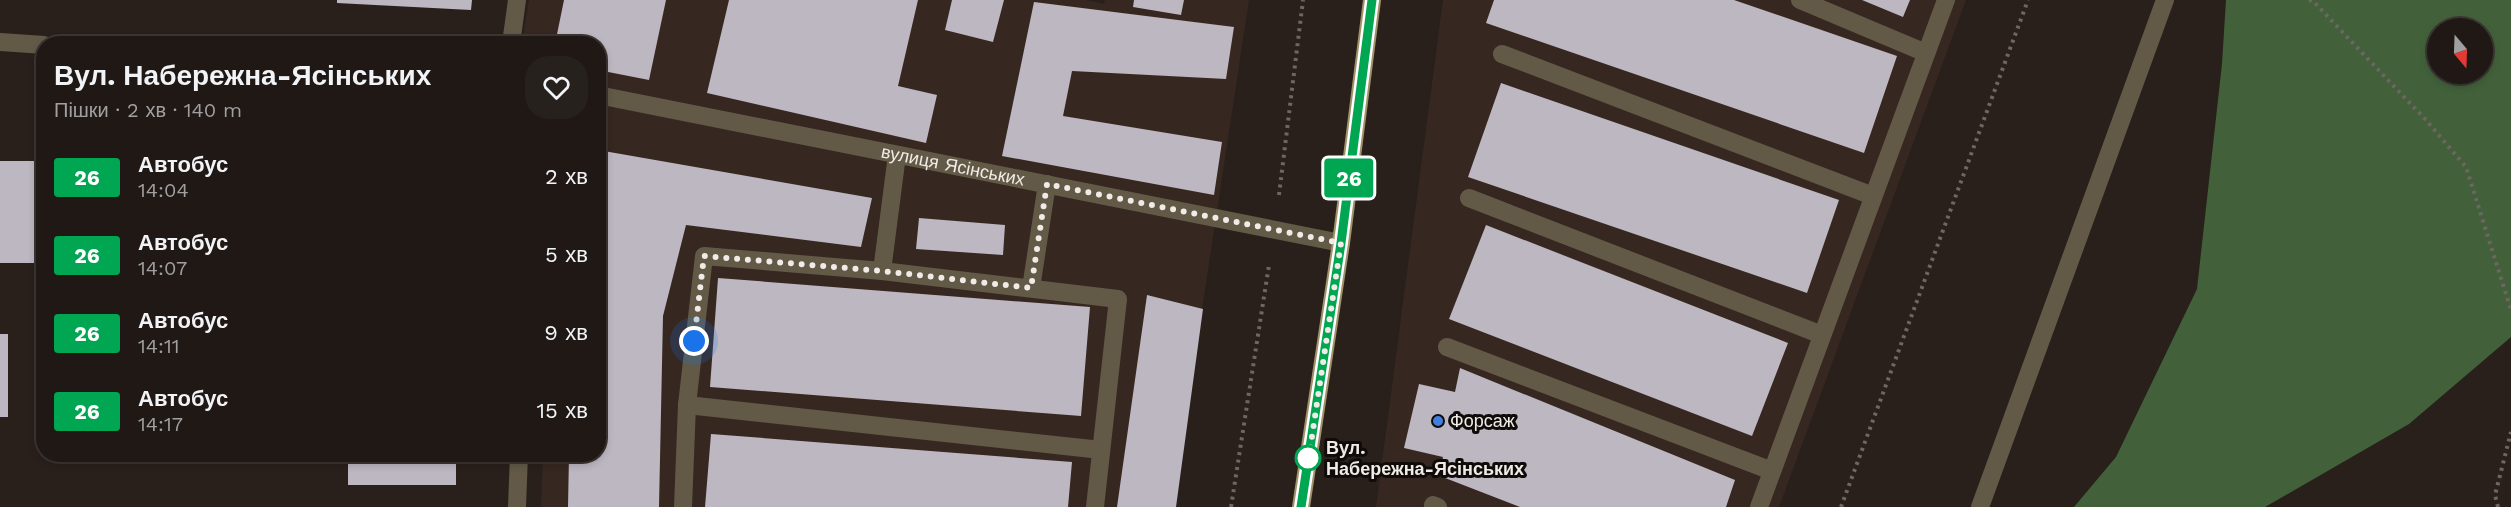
<!DOCTYPE html>
<html lang="uk">
<meta charset="utf-8">
<style>
:root{--surface:#1f1815;--page:#27211e;--text:#f1f3f6;--muted:#a1a0a0;--line:#3c3734}
body{margin:0;font-family:"Work Sans",sans-serif;background:var(--page);color:var(--text);height:100vh;display:flex;flex-direction:column;font-size:22px;white-space:nowrap}
*{box-sizing:border-box;margin:0}
p{font-size:20px;color:var(--muted)}
.icon{flex:none;width:33px;height:33px;fill:none;stroke:currentColor;stroke-width:2;stroke-linecap:round;stroke-linejoin:round}
.map{position:relative;flex:1;overflow:hidden}
.side{position:absolute;left:36px;top:36px;width:570px;height:426px;display:flex;flex-direction:column;background:var(--surface);border-radius:24px;box-shadow:0 3px 9px #0003,0 0 0 2px var(--line)}
.side>*{flex:none}
.badge{padding:0 12px;border-radius:4px;font-size:21px;line-height:39px}
.needle{width:39px;rotate:161deg}
.controls{position:absolute;left:2427px;top:18px;display:grid;gap:12px}
.controls a{display:grid;place-items:center;width:66px;height:66px;border-radius:50%;background:var(--surface);box-shadow:0 3px 9px #0003,0 0 0 2px var(--line);font-size:30px}
.you{position:absolute;width:30px;height:30px;margin:-15px;border:4px solid #fff;border-radius:50%;background:#1a73e8;box-shadow:0 0 0 9px #1a73e833}
.map>.badge{position:absolute;translate:-50% -50%;box-shadow:0 0 0 3px #fff}
.round{display:grid;place-items:center;flex:none;width:63px;height:63px;border-radius:24px;background:var(--page)}
.overview{display:flex;align-items:center;justify-content:space-between;height:102px;padding:0 18px}
h1{font-size:28px;font-weight:700;line-height:45px}
ul{padding:0;list-style:none}
li{display:flex;align-items:center;gap:18px;height:78px;padding:0 18px}
li div{flex:1}
li b{display:block;font-size:22px}
li em{font-style:normal}
li .badge{min-width:66px;font-weight:700;text-align:center}
.map>svg:first-child{display:block}
.built{fill:#362720}
.forest{fill:#42613a;fill-rule:evenodd}
.building{fill:#bdb7c1}
.lines{fill:none;stroke-linecap:round;stroke-linejoin:round}
.path{stroke:#6e6662;stroke-width:4;stroke-dasharray:3 4.5;stroke-linecap:butt}
.minor{stroke:#625a47;stroke-width:18}
.major{stroke:#a19168;stroke-width:18}
.line-casing{stroke:#fff;stroke-width:14}
.line{stroke:#00a651;stroke-width:9}
.walk{stroke:#f1ebe8;stroke-width:6;stroke-dasharray:0 10.8}
.shop-dot{fill:#3f7fe0;stroke:#0f0b09;stroke-width:2}
.stop-dot{fill:#fff;stroke:#00a651;stroke-width:3}
.labels{text-anchor:middle;stroke-width:6;stroke-linejoin:round;paint-order:stroke}
.street-label{font-size:18px;fill:#f1ebe8;stroke:#0f0b09}
.poi-label{font-size:18px;fill:#f1ebe8;stroke:#0f0b09;text-anchor:start}
.stop-label{font-size:18px;font-weight:bold;fill:#f1ebe8;stroke:#0f0b09;text-anchor:start}
</style>
<div class="map">
<svg width="2511" height="507" viewBox="0 0 2511 507">
<rect width="100%" height="100%" fill="#29201c"/>
<path class="built" d="M529,0h557l18,4 1,-4h144l-77,507h-631l2,-52 55,-1v-410h-76z
M1443,0h523l-187,507h-403z"/>
<path class="forest" d="M2226,0h285v337l-102,87 -144,83h-191l42,-50 81,-168 25,-225zM2438,28h44v46h-44z"/>
<path class="building" d="M337,0h135l-1,10 -134,-7z
M564,0h102l-17,80 -51,-10v-26h-43z
M729,0h189l-20,86 39,9 -11,48 -219,-50z
M952,0h52l-11,42 -48,-12z
M1134,0h50l-3,15 -48,-8z
M1494,0h240l163,56 -33,97 -378,-130z
M1862,0h48l-7,17z
M1034,2l200,25 -8,52 -154,-8 -9,45 159,26 -8,53 -212,-39z
M1501,83l338,117 -32,93 -339,-116z
M598,150l274,48 -11,49 -175,-22 -23,91 -4,191h-91l1,-53h29z
M0,161h38v102h-38z
M919,218l86,7 -2,30 -87,-6z
M1486,225l302,118 -36,93 -303,-117z
M718,278l372,29 -9,109 -371,-29z
M1147,295l56,14 -27,198h-59z
M0,334h8v83h-8z
M1460,368l275,112 -9,27h-206l-80,-31 3,-19 -39,-9 15,-64 36,8z
M711,434l361,28 -4,45h-363z
M348,454h108v31h-108z"/>
<g class="lines">
<path class="path" d="M2309,0l4,1 112,118 41,48 45,143
M1279,195l24,-195
M1231,507l38,-242
M1841,507l187,-507
M2498,507l-3,-12 16,-63"/>
<g class="minor">
<path d="M1800,0l126,53"/>
<path d="M0,42l44,3"/>
<path d="M511,44l6,-44"/>
<path d="M1502,54l371,142"/>
<path id="s1" d="M598,95l743,148"/>
<path d="M1469,198l353,137"/>
<path d="M882,271l15,-116"/>
<path d="M1031,288l16,-104"/>
<path d="M1447,347l325,124"/>
<path d="M687,405l414,45"/>
<path d="M1433,505l5,2"/>
<path d="M517,507l2,-53"/>
<path d="M683,507l4,-102 17,-149 178,15 236,28 -23,208"/>
<path d="M1759,507l187,-507"/>
<path d="M1980,507l185,-507"/>
</g>
<path class="major" d="M1301,507l40,-264 31,-243"/>
</g>
<g class="lines">
<defs>
<path id="line" d="M1301,507l40,-264 31,-243"/>
</defs>
<use href="#line" class="line-casing"/>
<use href="#line" class="line"/>
<path class="walk" d="M694,341l10,-85 178,15 149,17 16,-104 294,59 -33,220v-5"/>
</g>
<circle class="shop-dot" cx="1438" cy="421" r="6"/>
<circle class="stop-dot" cx="1308" cy="458" r="12"/>
<g class="labels">
<g class="street-label">
<text dy="6" stroke="none"><textPath href="#s1" startOffset="362">вулиця Ясінських</textPath></text>
</g>
<g class="poi-label">
<text x="1450" y="427">Форсаж</text>
</g>
<g class="stop-label">
<text x="1326" y="454">Вул.<tspan x="1326" dy="21">Набережна-Ясінських</tspan></text>
</g>
</g>
</svg>
<div class="controls">
<a><svg class="needle" viewBox="-14 -14 28 28"><path d="M0-13l5 13h-10z" fill="#e53935"/><path d="M0 13l5-13h-10z" fill="#a1a0a0"/></svg></a>
</div>
<div class="you" style="left:694px;top:341px"></div>
<b class="badge" style="left:1349px;top:178px;background:#00a651;color:#fff">26</b>
<section class="side">
<div class="overview"><div><h1>Вул. Набережна-Ясінських</h1><p>Пішки · 2 хв · 140 m</p></div><a class="round"><svg class="icon" aria-label="heart" viewBox="0 0 24 24"><path d="M12 20l-8-8c-3-5 5-10 8-4 3-6 11-1 8 4z"/></svg></a></div>
<ul>
<li><span class="badge" style="background:#00a651;color:#fff">26</span><div><b>Автобус</b><p>14:04</p></div><em>2 хв</em></li>
<li><span class="badge" style="background:#00a651;color:#fff">26</span><div><b>Автобус</b><p>14:07</p></div><em>5 хв</em></li>
<li><span class="badge" style="background:#00a651;color:#fff">26</span><div><b>Автобус</b><p>14:11</p></div><em>9 хв</em></li>
<li><span class="badge" style="background:#00a651;color:#fff">26</span><div><b>Автобус</b><p>14:17</p></div><em>15 хв</em></li>
</ul>
</section>
</div>
